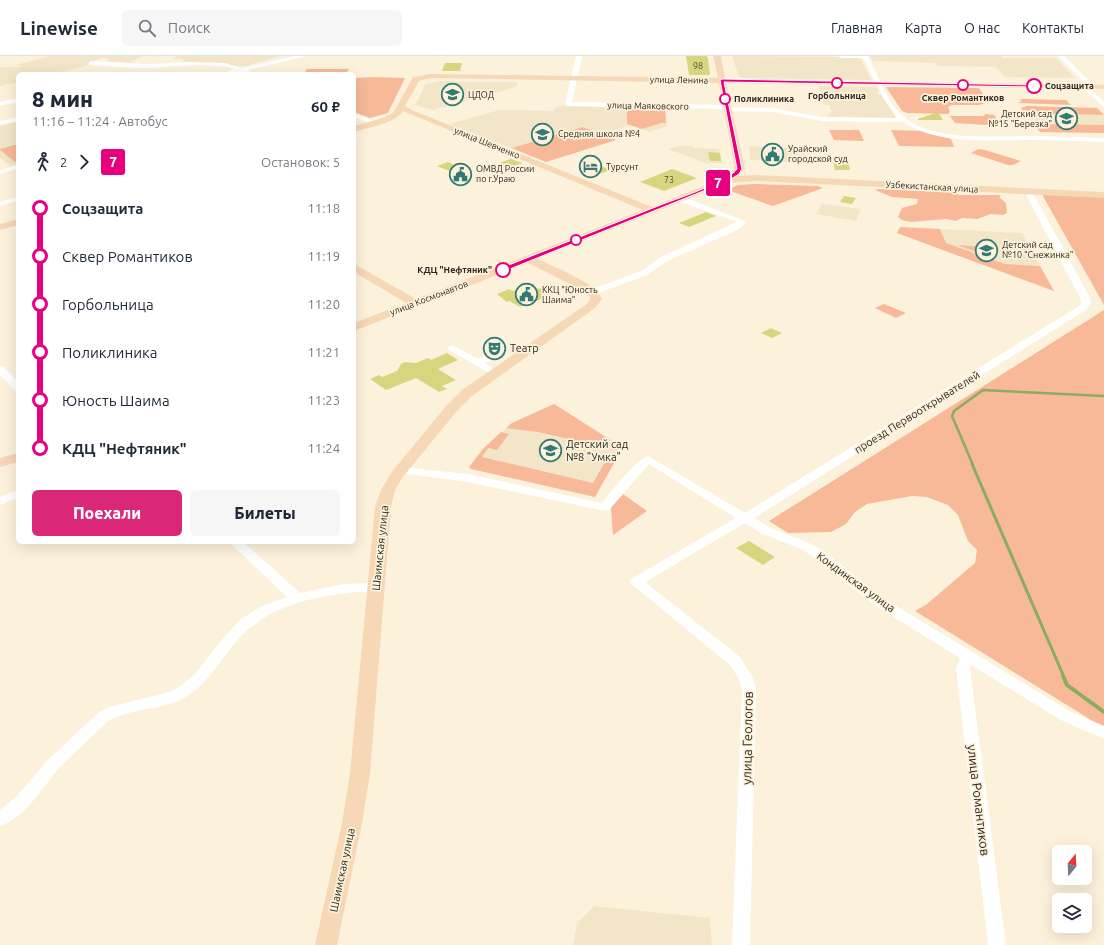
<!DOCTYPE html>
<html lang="ru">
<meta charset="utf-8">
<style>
:root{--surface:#fff;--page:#f6f6f7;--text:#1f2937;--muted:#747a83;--line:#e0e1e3;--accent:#db2777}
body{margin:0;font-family:Ubuntu,sans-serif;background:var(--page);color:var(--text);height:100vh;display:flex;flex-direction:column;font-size:15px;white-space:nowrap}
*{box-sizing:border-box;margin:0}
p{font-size:13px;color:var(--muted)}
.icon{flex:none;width:22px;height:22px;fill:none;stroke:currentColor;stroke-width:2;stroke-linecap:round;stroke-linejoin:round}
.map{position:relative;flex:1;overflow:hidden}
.sheet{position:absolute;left:16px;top:16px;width:340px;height:472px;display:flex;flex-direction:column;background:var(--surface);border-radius:6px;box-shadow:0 4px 16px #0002}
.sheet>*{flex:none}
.badge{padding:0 8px;border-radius:3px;font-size:14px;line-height:26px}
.needle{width:26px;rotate:18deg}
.fabs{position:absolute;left:1052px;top:789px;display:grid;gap:8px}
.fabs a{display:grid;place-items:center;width:40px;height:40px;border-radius:6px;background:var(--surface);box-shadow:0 4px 16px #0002;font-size:20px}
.map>.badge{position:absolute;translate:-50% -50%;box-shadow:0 0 0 2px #fff}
.legs{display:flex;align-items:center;gap:6px;height:44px;padding:0 16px;font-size:13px}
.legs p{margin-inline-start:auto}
.summary{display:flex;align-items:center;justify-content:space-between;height:68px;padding:0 16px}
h1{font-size:22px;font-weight:800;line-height:30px}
.primary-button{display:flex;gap:8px;margin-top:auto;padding:8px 16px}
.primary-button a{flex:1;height:46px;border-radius:6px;background:var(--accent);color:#fff;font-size:16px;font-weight:800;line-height:46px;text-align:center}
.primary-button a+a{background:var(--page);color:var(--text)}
ul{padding:0 16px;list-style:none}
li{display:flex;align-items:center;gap:14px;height:48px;font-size:15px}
li i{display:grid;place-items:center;width:6px;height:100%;margin:0 5px;background:currentColor}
li i::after{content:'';width:10px;height:10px;margin:-5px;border:3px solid;border-radius:50%;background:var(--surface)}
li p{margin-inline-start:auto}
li:first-child i{background:linear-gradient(#0000 50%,currentColor 0)}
li:last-child i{background:linear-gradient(currentColor 50%,#0000 0)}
header{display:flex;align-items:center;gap:24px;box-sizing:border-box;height:56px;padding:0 20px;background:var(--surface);border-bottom:1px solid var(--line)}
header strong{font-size:19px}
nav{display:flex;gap:22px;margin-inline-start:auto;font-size:14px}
.search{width:280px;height:36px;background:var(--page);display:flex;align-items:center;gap:10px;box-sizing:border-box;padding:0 14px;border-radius:6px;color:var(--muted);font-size:15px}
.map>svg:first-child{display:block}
.built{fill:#f3e6c8}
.green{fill:#f8b999}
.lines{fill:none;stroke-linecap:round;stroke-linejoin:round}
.stream-far2{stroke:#8cac5f;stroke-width:2.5}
.stream-far1{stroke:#8cac5f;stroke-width:3}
.stream{stroke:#8cac5f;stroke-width:4}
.building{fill:#d7d67f}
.minor{fill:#fff;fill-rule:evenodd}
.major{fill:#f6d7b6;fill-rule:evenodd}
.line-1{fill:#e6007e;stroke:#fff}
.stop-1-dot{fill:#fff;stroke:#e6007e;stroke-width:2}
.labels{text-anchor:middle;stroke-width:3.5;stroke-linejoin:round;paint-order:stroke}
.number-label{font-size:9px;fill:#575437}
.far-street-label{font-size:9px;fill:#2c281f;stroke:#fcf2db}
.far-stop-label{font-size:9px;font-weight:bold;fill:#2c281f;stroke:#fcf2db;text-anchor:start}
.far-poi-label{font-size:9px;fill:#2c281f;stroke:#fcf2db;text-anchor:start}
.poi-label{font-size:11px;fill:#2c281f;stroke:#fcf2db;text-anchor:start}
.street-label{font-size:11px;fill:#2c281f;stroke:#fcf2db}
.near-street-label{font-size:13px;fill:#2c281f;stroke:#fcf2db}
</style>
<header>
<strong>Linewise</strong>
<div class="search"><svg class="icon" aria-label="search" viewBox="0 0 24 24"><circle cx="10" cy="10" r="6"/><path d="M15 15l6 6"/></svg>Поиск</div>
<nav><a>Главная</a><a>Карта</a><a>О нас</a><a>Контакты</a></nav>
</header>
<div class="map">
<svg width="1104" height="889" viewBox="0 0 1104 889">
<rect width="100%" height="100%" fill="#fcf2db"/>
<path class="built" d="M49,0h94l-14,7 -23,-2 4,-2 -9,-1 -19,9 -31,7h-33v8l-18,4v-19h22l-6,-2z
M177,0h104l-36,10 -63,-4 2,-3h-11z
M732,0l123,1 6,2 10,21 -129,-2 -3,-1z
M870,0h131l2,2h53l19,20 -70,-1 -9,-10 -58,-1 -3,-3 -62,-2z
M441,25l36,1h41l-2,5 -83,23 -18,-5 11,-21z
M818,30l59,1 3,4h-4l3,4h3l14,23 -70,-1 6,-5 -3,-7h-5l-3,-7 2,-1z
M561,50l104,2 2,18 -18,6 -20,-7 -22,8 6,3 3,4 -70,22 -97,-38 50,-14 55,1 1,-3z
M1027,50l70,2 7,7v18l-64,-1 -19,-24z
M18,66v42l-7,2 -11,-8v-32z
M680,90h13v2l26,1 3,14h-16l-38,-14z
M749,90l43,2 6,5h7l1,10 -56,-3z
M822,148h2l37,5 -5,12 -40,-7z
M900,171l122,6 32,58 -157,-58z
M554,348l69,43 -28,50 -124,-28 -2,-2 14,-18 29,-26z
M594,850l116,12 2,27h-139l4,-22z"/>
<path class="green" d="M307,13h42l-3,5h-42z
M372,21l33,1 -17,35 -18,5 -16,-6v-34z
M886,31l93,1 6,9h-7l6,7h-4l1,1h-29l-4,2 2,5 -2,2 -41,-1 -5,-2z
M1022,43l44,1 5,5 -52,-2 -1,-1h4l-2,-2z
M1027,50l70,2 7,7 -79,-2 -4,-5z
M623,51l42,1 1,15h-5l-19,6 -15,-5v-14l-4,-1z
M986,58l8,1 7,9 -14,1 -32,-2 -5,-7h33z
M1034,68l70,1v8l-64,-1z
M583,71l33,13 -70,22 -34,-14z
M829,74h30l5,11 -30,-1z
M891,74l34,1 26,8 3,8 -55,-1z
M18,88v17l-3,1 -15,-12v-1z
M978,93l7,1 36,11 -8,4h-5l-37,-12z
M755,128l63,2 5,2 -50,18 -46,-16 11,-5z
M878,133l69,3 14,3h39l1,1 -2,1 7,6 1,10 -4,2 -12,-1 -14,5 -15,-1 -6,3 -10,-2 -35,3 -9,-2 -4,-3 4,-9 15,-4 1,-5 -26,-2 -17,-7z
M1042,138l62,3v108l-60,-107z
M900,171l40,2 6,14 59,21 35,2 14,25 -157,-58z
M957,189l28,2 6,10z
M884,248l22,9 -10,5 -21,-10z
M1104,254v418l-189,-117 12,-7 48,-41 2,-13 -9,-9 -10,-26 -10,-10 -21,-8 -15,-1 -45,8 -12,8 -9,12 -15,8 -43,1 -19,-12z
M554,348l47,30 7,5 -13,6 -57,-13 -32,-4 6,-5z
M501,376l8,2 -12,16 -9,-2 -6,9 111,26 16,-28 9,1 -23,41 -124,-28 -2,-2 14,-18z
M623,438l24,17 -34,24 -2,-28z"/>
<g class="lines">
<path class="stream-far2" d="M973,409l-21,-49 2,-5 29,-21 121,6"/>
<path class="stream-far1" d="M972,408l92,213"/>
<path class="stream" d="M1063,620l4,9 37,27"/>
</g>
<path class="building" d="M686,0h20l2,2 2,17h-21z
M445,7h17l-2,8h-18z
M938,56l5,8h-25v-1z
M708,96l12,1 1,8h-11z
M832,101h15l3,13h-15z
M511,103l12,4 -12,4 -12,-4z
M448,106l24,11 -11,3 -24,-10z
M590,106l21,8 -12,4 -20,-8z
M672,113l25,9 -33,13 -24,-9z
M844,140l12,2 -4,6 -12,-2z
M706,156l10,4 -27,11 -10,-4z
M535,227l-3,5 15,1 8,5 -35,13 -11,-6 -2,1 -10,-8 12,-5 4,2z
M771,272l11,5 -10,5 -11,-5z
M498,286l9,5 -18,6 -7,-4z
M447,297l11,7 -20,9 18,11 -14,6 5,3 -8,3 -23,-14 -30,12 -16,-11 9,-4 3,2 15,-6 4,-7 4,-2 11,1 12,-5 3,2z
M749,485l26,16 -12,8 -27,-17z"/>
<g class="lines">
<path class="minor" d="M295,0h11l-58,14 7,4h-8l-6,-2 -21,2 15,-5c-20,-7 -63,-2 -86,-1 -19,0 -39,-2 -58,-3l-3,-2 3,-2 57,3 38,-2 39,1 17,5z
M576,0h6l-10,46 155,3 3,2 42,1 50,9 75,1 -13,-19 -21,-41h-22l-3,-2h30c10,19 19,46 35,60 29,26 91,20 128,20 24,0 49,1 73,2v4c-24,-1 -49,-2 -73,-2 -42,0 -92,5 -129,-18l-80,-1 -50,-9 -44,-1 -3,-2 -157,-3 -3,-2z
M1058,0h6l30,30v2h-4z
M1082,30h4l18,16v5l-22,-19z
M18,42v4l-18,4v-4z
M354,57l22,9 1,1 -3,2 -20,-8z
M18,61v4l-18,4v-4z
M18,109v4l-18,5v-4z
M1025,133h3l4,2 58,107 1,5 -5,7 -332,208 15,9 40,16 13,7 61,48 188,114 33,14v13l-43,-19 -90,-55 -1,4 36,276h-18l-32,-276 4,-11 -87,-54 -61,-48 -11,-7 -40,-16 -16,-10 -100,59 95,75 13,21 3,11 -6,256h-18l10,-256 -3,-10 -9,-14 -101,-83 2,-3 105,-61 -87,-54 -40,46 -4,1 -137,-29 -67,-9 -4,-1 -2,-2 2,-2 4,-1 67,7 134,29c9,-11 34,-44 46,-47l97,57 334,-207 2,-3 -1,-5 -56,-107z
M18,141v4l-18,5v-4z
M678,141h6l63,25 -10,8 -70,31 -20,14 -52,19h-6l-2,-2 2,-2 52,-19 20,-14 76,-35 -59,-21z
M452,289l26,14 24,-10 5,3 -1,2 -21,9 14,10 -5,3 -45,-26 -2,-2z
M0,310l4,1 14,15v9l-4,-1 -14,-15z
M18,434v8l-18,7v-8z
M229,486h14l57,51 44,-9 32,-1 5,1 2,3 -2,3 -5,1c-51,2 -107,11 -141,52 -15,17 -26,39 -46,52 -24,16 -56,12 -81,26 -16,16 -33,31 -49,47 -17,20 -33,49 -59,58v-16l16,-13 32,-37 50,-47 11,-6 60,-15 10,-5 15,-12 31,-39 16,-17 21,-13 25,-9z"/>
<path class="major" d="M713,0h8l4,23 379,6v4l-378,-6 19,86 -7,7 18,-1 348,17v6l-348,-17 -28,2 -191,76c15,7 61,25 65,40l-7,9 -123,88 -15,15 -55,67 -7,12 -4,17 -21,266 -8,50 -25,122h-22l27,-122 8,-50 25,-266 6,-17 10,-17 56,-68 15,-15 125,-86 3,-5v-3l-8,-6 -54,-27 -174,68v-8l52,-20 -52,-31v-8l62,35 227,-89 -240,-99c-7,12 -36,17 -49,21v-6l29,-8 11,-6 19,-35 18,-3 287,4zM431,22l288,5 16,86 -16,11 -67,27 -240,-97 -7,-4 14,-25z
M18,163v6l-18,5v-6z
M18,397v9l-18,5v-9z"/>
</g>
<path class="line-1" d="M722,23l312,6 2,1 -2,1 -310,-5 18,87 -3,5 -11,7 -223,90h-4v-3c54,-21 108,-43 162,-64 16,-6 66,-23 74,-35l-17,-89z"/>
<defs>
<symbol id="school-ring" viewBox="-11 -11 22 22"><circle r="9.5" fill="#fcf2db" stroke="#327a73" stroke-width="1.5"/><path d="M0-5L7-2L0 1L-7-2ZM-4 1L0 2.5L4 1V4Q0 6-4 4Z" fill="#327a73"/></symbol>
<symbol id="civic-ring" viewBox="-11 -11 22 22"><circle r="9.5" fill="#fcf2db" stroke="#327a73" stroke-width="1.5"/><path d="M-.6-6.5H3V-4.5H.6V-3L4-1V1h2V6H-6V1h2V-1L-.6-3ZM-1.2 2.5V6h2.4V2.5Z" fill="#327a73"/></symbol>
<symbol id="hotel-ring" viewBox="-11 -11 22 22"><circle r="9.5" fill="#fcf2db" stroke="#327a73" stroke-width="1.5"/><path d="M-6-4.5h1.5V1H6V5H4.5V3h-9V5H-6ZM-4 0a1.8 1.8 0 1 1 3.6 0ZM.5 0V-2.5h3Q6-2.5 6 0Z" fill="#327a73"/></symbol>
<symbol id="theatre-ring" viewBox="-11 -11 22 22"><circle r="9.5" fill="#fcf2db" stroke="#327a73" stroke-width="1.5"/><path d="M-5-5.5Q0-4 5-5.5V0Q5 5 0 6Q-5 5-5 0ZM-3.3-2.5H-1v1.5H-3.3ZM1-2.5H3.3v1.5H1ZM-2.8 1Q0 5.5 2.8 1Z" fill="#327a73"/></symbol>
</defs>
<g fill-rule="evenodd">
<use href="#school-ring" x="440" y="26" width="25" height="25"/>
<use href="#school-ring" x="1054" y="50" width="25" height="25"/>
<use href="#school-ring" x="530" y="66" width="25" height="25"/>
<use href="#civic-ring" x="760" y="86" width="25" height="25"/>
<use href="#hotel-ring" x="578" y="98" width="25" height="25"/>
<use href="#civic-ring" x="448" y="106" width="25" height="25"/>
<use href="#school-ring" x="974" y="182" width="25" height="25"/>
<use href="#civic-ring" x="514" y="226" width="25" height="25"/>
<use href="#theatre-ring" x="482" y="280" width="25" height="25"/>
<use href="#school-ring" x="538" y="382" width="25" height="25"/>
</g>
<g class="stop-1-dot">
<circle cx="837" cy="27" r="5"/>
<circle cx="963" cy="29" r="5"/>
<circle cx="1034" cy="30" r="7"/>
<circle cx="725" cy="43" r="5"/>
<circle cx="576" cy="184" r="5"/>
<circle cx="503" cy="214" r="7"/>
</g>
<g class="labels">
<g class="number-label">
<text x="698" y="13">98</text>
<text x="669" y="127">73</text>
</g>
<g class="far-street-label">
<text transform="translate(679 24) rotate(1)" y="3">улица Ленина</text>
<text transform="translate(648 50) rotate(1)" y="3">улица Маяковского</text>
<text transform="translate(487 87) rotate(22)" y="3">улица Шевченко</text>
<text transform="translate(932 131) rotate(3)" y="3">Узбекистанская улица</text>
<text transform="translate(429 242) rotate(-21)" y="3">улица Космонавтов</text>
</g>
<g class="far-stop-label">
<text x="1045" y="33">Соцзащита</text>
<text x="837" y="43" text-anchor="middle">Горбольница</text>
<text x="963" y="45" text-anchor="middle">Сквер Романтиков</text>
<text x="734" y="46">Поликлиника</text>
<text x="492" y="217" text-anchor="end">КДЦ "Нефтяник"</text>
</g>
<g class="far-poi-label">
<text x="468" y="42">ЦДОД</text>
<text x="1052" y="61" text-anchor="end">Детский сад<tspan x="1052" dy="10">№15 "Березка"</tspan></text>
<text x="558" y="81">Средняя школа №4</text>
<text x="788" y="96">Урайский<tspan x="788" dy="10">городской суд</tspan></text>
<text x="606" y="114">Турсунт</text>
<text x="476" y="116">ОМВД России<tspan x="476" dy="10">по г.Ураю</tspan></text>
<text x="1002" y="192">Детский сад<tspan x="1002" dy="10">№10 "Снежинка"</tspan></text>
<text x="542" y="237">ККЦ "Юность<tspan x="542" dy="10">Шаима"</tspan></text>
</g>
<g class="poi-label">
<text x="510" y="296">Театр</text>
<text x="566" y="392">Детский сад<tspan x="566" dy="13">№8 "Умка"</tspan></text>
</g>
<g class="street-label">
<text transform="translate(917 356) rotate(-32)" y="4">проезд Первооткрывателей</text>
<text transform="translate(380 492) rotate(-84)" y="4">Шаимская улица</text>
<text transform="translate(856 526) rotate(36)" y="4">Кондинская улица</text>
<text transform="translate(342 814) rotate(-78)" y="4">Шаимская улица</text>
</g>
<g class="near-street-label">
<text transform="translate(747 682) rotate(-89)" y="5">улица Геологов</text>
<text transform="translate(979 744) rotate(83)" y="5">улица Романтиков</text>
</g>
</g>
</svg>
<div class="fabs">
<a><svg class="needle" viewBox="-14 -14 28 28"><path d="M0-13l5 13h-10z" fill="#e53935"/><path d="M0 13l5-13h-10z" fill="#747a83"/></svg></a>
<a><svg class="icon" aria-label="layers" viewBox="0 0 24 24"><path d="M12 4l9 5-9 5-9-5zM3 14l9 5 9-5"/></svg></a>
</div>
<b class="badge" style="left:718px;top:127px;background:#e6007e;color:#fff">7</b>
<section class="sheet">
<div class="summary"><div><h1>8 мин</h1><p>11:16 – 11:24 · Автобус</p></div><b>60 ₽</b></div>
<div class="legs"><svg class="icon" aria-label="walk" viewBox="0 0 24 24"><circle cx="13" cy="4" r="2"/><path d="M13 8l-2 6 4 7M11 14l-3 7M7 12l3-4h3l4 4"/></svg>2<svg class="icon" aria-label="forward" viewBox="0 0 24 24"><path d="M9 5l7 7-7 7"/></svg><b class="badge" style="background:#e6007e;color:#fff">7</b><p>Остановок: 5</p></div>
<ul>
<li><i style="color:#e6007e"></i><b>Соцзащита</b><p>11:18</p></li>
<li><i style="color:#e6007e"></i><span>Сквер Романтиков</span><p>11:19</p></li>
<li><i style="color:#e6007e"></i><span>Горбольница</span><p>11:20</p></li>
<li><i style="color:#e6007e"></i><span>Поликлиника</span><p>11:21</p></li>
<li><i style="color:#e6007e"></i><span>Юность Шаима</span><p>11:23</p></li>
<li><i style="color:#e6007e"></i><b>КДЦ &quot;Нефтяник&quot;</b><p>11:24</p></li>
</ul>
<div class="primary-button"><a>Поехали</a><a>Билеты</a></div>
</section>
</div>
